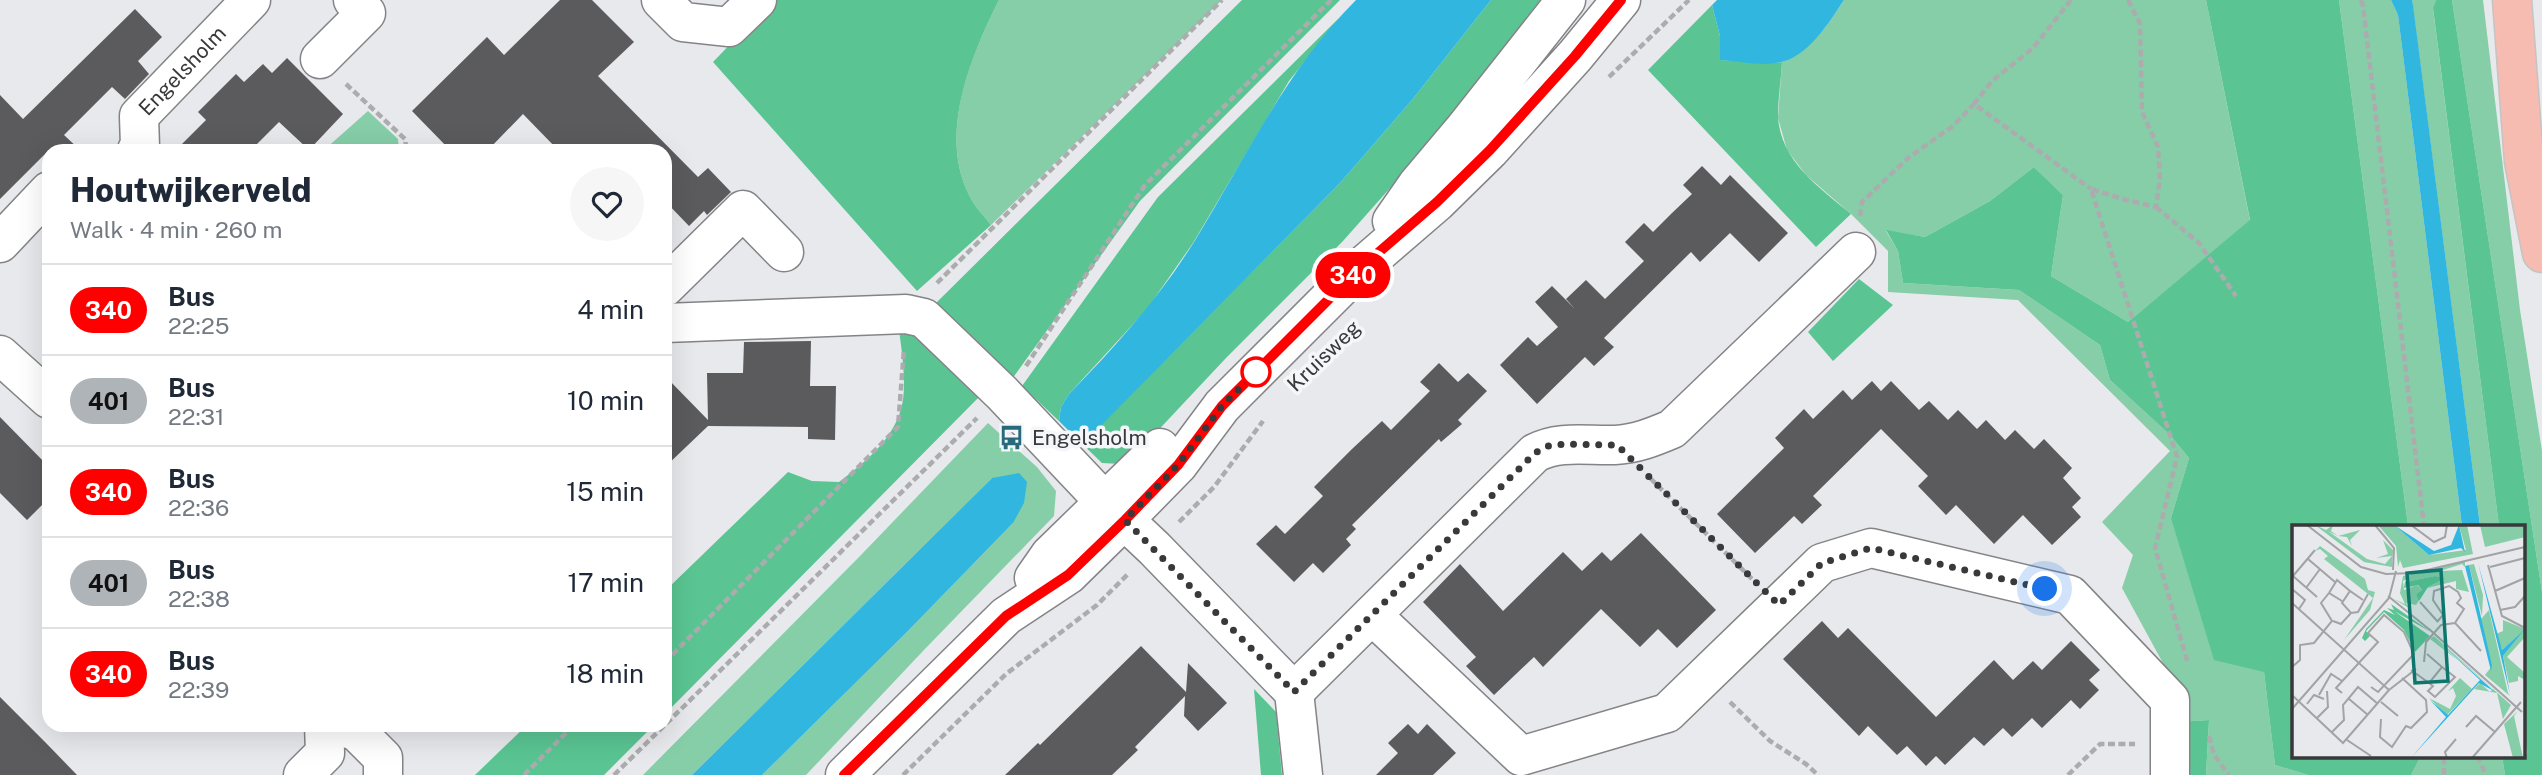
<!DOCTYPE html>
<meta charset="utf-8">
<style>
:root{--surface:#fff;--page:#f6f6f7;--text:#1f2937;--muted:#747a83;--line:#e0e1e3}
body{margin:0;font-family:"Public Sans",sans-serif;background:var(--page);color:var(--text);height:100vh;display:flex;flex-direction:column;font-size:26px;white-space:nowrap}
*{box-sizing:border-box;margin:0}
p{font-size:23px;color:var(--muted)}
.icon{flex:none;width:38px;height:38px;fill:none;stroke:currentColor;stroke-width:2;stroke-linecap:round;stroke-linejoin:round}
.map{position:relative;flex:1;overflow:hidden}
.details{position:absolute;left:42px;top:144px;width:630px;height:588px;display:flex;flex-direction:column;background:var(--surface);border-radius:21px;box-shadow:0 7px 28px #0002}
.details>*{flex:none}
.badge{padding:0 14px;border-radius:23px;font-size:24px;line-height:46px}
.you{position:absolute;width:35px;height:35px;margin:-18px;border:5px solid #fff;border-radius:50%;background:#1a73e8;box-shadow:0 0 0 10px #1a73e833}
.map>.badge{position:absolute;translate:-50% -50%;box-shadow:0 0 0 4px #fff}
.round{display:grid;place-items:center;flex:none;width:74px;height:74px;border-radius:37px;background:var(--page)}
.head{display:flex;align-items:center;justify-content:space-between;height:119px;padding:0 28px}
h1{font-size:33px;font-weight:800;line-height:52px}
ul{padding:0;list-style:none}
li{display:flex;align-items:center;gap:21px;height:91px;padding:0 28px;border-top:2px solid var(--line)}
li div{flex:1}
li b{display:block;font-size:26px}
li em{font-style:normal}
li .badge{min-width:77px;font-weight:700;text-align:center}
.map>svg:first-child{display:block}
.green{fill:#85cea8}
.forest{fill:#5ac593}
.water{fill:#31b7df}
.building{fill:#5b5b5e}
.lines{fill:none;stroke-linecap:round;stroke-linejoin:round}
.street-casing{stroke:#848487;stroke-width:41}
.secondary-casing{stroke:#848487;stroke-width:41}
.highway-casing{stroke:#c4c4c4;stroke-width:41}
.path{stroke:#acacaf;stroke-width:4.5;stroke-dasharray:7 3.5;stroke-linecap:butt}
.street{stroke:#fff;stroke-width:38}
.secondary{stroke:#fff;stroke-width:38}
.highway{stroke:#f6bbb1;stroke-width:38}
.line-casing{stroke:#fff;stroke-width:16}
.line{stroke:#f00;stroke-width:10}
.walk{stroke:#39393b;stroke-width:7;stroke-dasharray:0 12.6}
.stop-dot{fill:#fff;stroke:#f00;stroke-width:3.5}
.labels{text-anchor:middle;stroke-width:7;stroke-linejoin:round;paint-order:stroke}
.street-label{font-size:21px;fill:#39393b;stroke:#f5f6fa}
.poi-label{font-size:21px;fill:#39393b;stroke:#f5f6fa;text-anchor:start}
.inset-road{fill:none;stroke:#a2a3a5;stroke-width:2}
.view{fill:#0f766e;fill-opacity:0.15;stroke:#0f766e;stroke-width:3.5}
.inset-edge{fill:none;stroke:#39393b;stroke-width:3.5}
</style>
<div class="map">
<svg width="2542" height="775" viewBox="0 0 2542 775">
<rect width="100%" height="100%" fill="#e8e9ec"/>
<path class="green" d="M999,0h223l-231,225c-7,-9 -17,-19 -22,-30 -31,-62 2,-139 30,-195z
M1844,0h362l44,221 -122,101 -77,-46 12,-81 -29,-28 -44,34 -65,36 -39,-6 12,20 5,32 116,7 81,55 10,35 59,54 20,24 -18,60 93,154 11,93 33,10h-102l3,-55 -31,2 4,-24 -60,-110 11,-33 -31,-33 68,-71 -152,-151 -130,-8v-41l-37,-37 -45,-39 -19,-25 -9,-32 4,-56c29,-11 46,-37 62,-62z
M2339,0h52l7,15 64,511h-54z
M2412,0h24l-3,9 66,517h-19z
M2452,0h31l37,310 22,141v141z
M368,111l30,28 1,11h-75z
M988,423l49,44 19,24 -2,25 -131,135 -117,124h-44l143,-141 108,-111 -21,-45 -300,297h-49l218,-220z
M2421,756h81l3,19h-94z"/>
<path class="forest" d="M773,0h226c-28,56 -61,134 -30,195 5,11 15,21 22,30l-74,66 -204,-229z
M1242,0h98l-200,201 -128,178 -76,-76z
M1491,0h57l-102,125 -103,116 -117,117 -76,81 -29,25 -19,-1 -24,-23 11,-3 251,-254 72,-83z
M2206,0h133l69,526h-114v230h127l-10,19h-103l-33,-10 -11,-93 -50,-12 -43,-142 18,-60 -20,-24 -59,-54 -10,-35 -81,-55 -116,-7 -5,-32 -12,-21 39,7 65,-36 44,-34 29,28 -12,81 77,46 122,-102z
M2436,0h16l90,592v183h-37l-3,-19 25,-2 -4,-36v-192h-24l-66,-518z
M1712,5l8,31v24l56,3 6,-1c-1,18 -4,36 -4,54 2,45 42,72 73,98l-35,33 -168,-177z
M1339,18l-50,63 -96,162 -46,66 -78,85 -8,13 -2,14 -37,-35 136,-189z
M1859,279l34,26 -60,56 -25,-29z
M898,322h8l75,73 -316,319v-123l123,-119 24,9 27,1c25,-19 53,-41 62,-73 7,-24 0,-62 -3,-87z
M1254,689l22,23 6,63h-21z
M2209,720l-3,55h-32l4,-53z
M527,725v-1l127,1 -50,50h-129z"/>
<path class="water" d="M1356,0h135l-79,100 -72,83 -251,255 -11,2 -19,-19 2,-14 8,-13c46,-47 90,-96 125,-152 51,-83 92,-172 162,-242z
M1717,0h127c-15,23 -38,60 -68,63 -17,3 -38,-2 -56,-3v-24l-8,-31z
M2391,0h21l1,5 67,521h-18l-64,-511z
M1019,473l8,9 -3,21 -11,20 -108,111 -143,141h-70l300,-297z"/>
<path class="building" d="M560,0h32l42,42 -36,34 100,101 10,-9 23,24 -24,23 -3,-4 -15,15 -24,-25v-51h-107l-35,-36 -35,36h-38l-38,-39 75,-74 17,18z
M135,9l27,28 -24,24 11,13 -24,25 -13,-12 -48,48 16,15h-31l-49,49v-104l23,24z
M287,58l56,56 -34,36 -30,-28 -28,28h-75l30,-30 -8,-8 38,-38 8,8 19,-18 9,9z
M1702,166l19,19 9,-10 58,58 -29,29 -29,-29 -30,29 -9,-10 -87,86 10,9 -20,19 -9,-9 -48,47 -37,-39 28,-28 9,9 21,-19 -23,-25 17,-16 23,23 -9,-10 20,-19 19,19 39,-38 -19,-19 19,-19 9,9 19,-19 20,-19 -9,-9z
M811,341l-1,45h26l-1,54 -27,-1v-12l-100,-1 -43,41v-91l43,44 -1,-47h36l1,-31z
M1439,363l19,19 10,-9 19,18 -29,29 4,4 -21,18 -2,-3 -87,86 4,4 -10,10 5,6 -28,28 -10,-10 -19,19 -38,-38 20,-19 9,9 38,-38 -9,-9 38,-38 30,-28 9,9 39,-39 -10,-9z
M1872,381l9,10 10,-10 28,29 10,-9 19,19 10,-10 19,19 9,-9 19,20 10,-10 19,19 10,-10 28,29 -9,10 18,20 -9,9 9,10 -29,28 -29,-30 -29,29 -38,-39 -10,10 -28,-29 10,-10 -47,-47 -68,67 9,9 -20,19 -8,-8 -39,37 -38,-39 67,-66 -9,-10 29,-29 9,10 30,-29 9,10z
M0,417l49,50v31l-22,22 -27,-27z
M1641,533l75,77 -39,38 -19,-19 -18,18 -39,-38 -58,58 -9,-10 -40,38 -28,-29 10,-9 -53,-55 37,-38 43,47 60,-59 19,19 20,-19 9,9z
M1822,621l16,17 10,-10 88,89 58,-57 19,20 20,-19 9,9 29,-29 29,29 -11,10 10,10 -19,19 -9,-9 -29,28 -10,-10 -20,19 -9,-9 -19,18 -10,-9 -29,28 -9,-9 -10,10 -19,-20 -10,9 -29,-29 -9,10 -76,-77z
M1141,646l45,46 2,-29 39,40 -29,28 -14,-15 1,-20 -50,51 3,3 -26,25h-107l33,-32 2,2z
M0,697l46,46 31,32h-77z
M1408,724l10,10 9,-10 29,29 -23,22h-57l22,-22 -10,-10z"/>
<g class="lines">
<defs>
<g id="street">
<path d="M661,0l22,22 46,5 28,-27"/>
<path d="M320,59l46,-46 -13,-13"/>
<path id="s1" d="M137,150l3,-3 -1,-31 112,-116"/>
<path d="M0,243l49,-52"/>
<path d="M665,287l78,-77 41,42"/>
<path d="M665,323l241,-9 18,4 78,75 102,108 50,47 140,144 9,83"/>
<path d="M0,355l49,44"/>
<path d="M1372,615l149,141 146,-43 155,-150 49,-15 199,47 100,105v75"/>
<path d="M1294,692l241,-239c25,-13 52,-7 80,-8 21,-1 38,-8 57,-16l184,-177"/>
<path d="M336,724l21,8 26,26v17"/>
<path d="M303,775l22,-22 -1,-29"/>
</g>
<path id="secondary" d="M1392,221l25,-36 48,-57 101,-128
M1034,578l16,-23 110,-107
M845,775l161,-159 62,-41 56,-55 54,-55 44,-59 135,-135 80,-69 53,-52 85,-94 46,-56"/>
<path id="highway" d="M2512,0l12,161 18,92"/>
</defs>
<use href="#street" class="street-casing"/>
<use href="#secondary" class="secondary-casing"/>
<use href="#highway" class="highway-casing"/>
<path class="path" d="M2071,0l-38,48 -41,33 -18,23 117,85
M2128,0l12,24 2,88 16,35 2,32 -4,28 -30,-7 -35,-11 86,268 -22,91 33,116
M2361,0l2,6 61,520
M1609,77l80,-77
M346,84l60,56 -1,10
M2156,207l43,36 37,53
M1860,216l2,-14 46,-44 45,-32 21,-22
M937,283l285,-283
M1026,366l119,-181 186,-185
M1650,478l103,102
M1179,522l35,-35 49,-66
M665,662l233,-235 6,-78
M1730,702l40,39 36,23 12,11
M2209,736l5,19 15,20
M2477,756l9,19
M524,775l48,-48 8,-3
M614,775l363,-357
M903,775l103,-101 91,-69 32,-32
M2068,775l32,-31h35
M2444,775v-19"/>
<use href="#street" class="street"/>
<use href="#secondary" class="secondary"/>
<use href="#highway" class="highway"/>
</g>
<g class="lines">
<defs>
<path id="line" d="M844,775l162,-159 62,-41 57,-55 53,-55 44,-59 135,-135 80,-69 53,-52 85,-94 46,-56"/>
</defs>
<use href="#line" class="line-casing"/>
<use href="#line" class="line"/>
<path class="walk" d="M1256,372l-34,34 -44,59 -53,55 169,172 241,-239 13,-7 18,-2 51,1 162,160 43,-42 49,-15 174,41"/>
</g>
<defs>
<symbol id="bus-bare" viewBox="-9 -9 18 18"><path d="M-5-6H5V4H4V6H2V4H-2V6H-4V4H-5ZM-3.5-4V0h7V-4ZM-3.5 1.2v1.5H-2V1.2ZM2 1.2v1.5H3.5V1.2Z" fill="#266a7b" stroke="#f5f6fa" stroke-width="2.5" paint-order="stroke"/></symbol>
</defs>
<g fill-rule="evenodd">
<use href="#bus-bare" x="994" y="420" width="35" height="35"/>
</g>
<circle class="stop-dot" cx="1256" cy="372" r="14"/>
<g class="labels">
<g class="street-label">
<text dy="7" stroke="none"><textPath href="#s1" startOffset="98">Engelsholm</textPath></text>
<text transform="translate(1324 356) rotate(-44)" y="7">Kruisweg</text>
</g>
<g class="poi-label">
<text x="1032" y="445">Engelsholm</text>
</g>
</g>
<g transform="translate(2292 525)">
<rect width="233" height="233" fill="#e8e9ec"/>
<path d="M23,0l11,5 7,-5 -2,6 7,5 22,-6 -10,10 2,6 -5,-9 -9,-1 -10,-5 39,28 18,5 7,-8 -16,2 12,-4 -5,-14 10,10 -1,17 -28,-5zM86,0h16l35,30 37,-5 -7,-25h8l6,29 -70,14 -3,-8 -2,7 -2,-21zM188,0h45v12l-40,10zM28,21l45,33 3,11 7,2 -5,18 -26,30 29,-42 -49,-39 4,-3 -8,-7 -5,2zM173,36v6l-3,-3 -22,7 22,-1 7,22 -13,-3v-8l-29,7 -11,17 -10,-2 3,5 -15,-9 11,5 -5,-11 3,-17zM143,51l11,2 -18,9 -9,12 -3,-5 6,-4 -5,-5 -13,5 -1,-9 4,-2 -2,3zM182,39l9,31 -1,21 -13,-51zM197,85l19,83 2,3 -25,-21 7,-9 -11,-47zM211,95l22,9v8l-18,20 18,16v7l-7,-4v5l-9,2 -6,-27 19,-24 -20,18 -6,-16 7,-3zM142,111l77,69 -8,14 -6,-26 -23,-4 6,-6 10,9 3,-3 -59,-51 22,21 -26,-20zM168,153l12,11 -25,26 -18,-17 21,11 6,-13 -3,-8 -5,3zM226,186l-4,5 9,42h-10l-9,-34z" fill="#85cea8" fill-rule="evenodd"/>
<path d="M143,51l11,2 -18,9 -9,14 -3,-7 6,-4 -4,-5 -14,3 1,-6zM99,79l40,28 -37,-21 36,25 -15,16 -11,-22 -20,-18 -18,19 4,5 -5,5 -3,-3 4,-9 18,-19 11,5 -8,-7 7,2z" fill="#5ac593"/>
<path d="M102,0l40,26 17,-6 8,-20 6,27 -4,-4 -32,7zM186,38l24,87 22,-20 -21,26 7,38zM177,40l23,100 -1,6 -26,-105zM141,112l61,54 -15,-8 -68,75 35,-41 -16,-17 18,15 32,-35z" fill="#31b7df"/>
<path class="inset-road" d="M15,0l54,42 25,7 28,-1 111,-26M83,0l19,23 -1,22M119,0l23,17 11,-5 2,-12M16,34l27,23M196,40l14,51 23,12M198,42l35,-9M1,51l22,-26M1,51l24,21M14,63l14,-19M0,64l13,11 -6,9M203,66l30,-13M37,68l8,-13 13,11M96,71l42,34M71,75l-13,-9 -8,12 9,10 7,-1 10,-18M128,77l18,20M0,78l97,87 -46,53 -50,-47M208,85l15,-3 10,-11M41,96l8,3 10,-11M145,97l6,-7 -10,-15 1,-9 15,-5 9,6 3,6 -4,5 7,6 -9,14 26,28M137,104l93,83M135,129l15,13 -13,16 4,3 -5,5 7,6 20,-20 -13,-10M132,137l2,-20 15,-17 14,-2M0,142l8,-7v-15l14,-2 18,-22 -11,-18 8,-10 13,8M119,145l18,13M97,165l27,-21M50,168l-6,-5 42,-46 -10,-9 16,-18 20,17 10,22 -36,38 -7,-5M27,170l12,-21 11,7M57,174l19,16M89,177l17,14M15,179l7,-9 10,4M0,184l97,-111 7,-27M25,193l11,-11 -1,-16M89,194l-1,18 12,10 14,-21 5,2 16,-16 -1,-12 -24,-22M174,202l10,-11 19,16M39,208l13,-13 -1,-15 15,-18 20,17M55,215l24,16M155,233l-2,-6 11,-13M180,233l49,-56"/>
<path class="view" d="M149,45l7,111 -33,2 -8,-110z"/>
<rect width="233" height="233" class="inset-edge"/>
</g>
</svg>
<div class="you" style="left:2045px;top:589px"></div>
<b class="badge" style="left:1353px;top:275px;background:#f00;color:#fff">340</b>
<section class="details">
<div class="head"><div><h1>Houtwijkerveld</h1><p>Walk · 4 min · 260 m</p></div><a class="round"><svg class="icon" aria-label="heart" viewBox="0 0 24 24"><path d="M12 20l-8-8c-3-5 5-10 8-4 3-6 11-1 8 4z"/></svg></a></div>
<ul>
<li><span class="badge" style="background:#f00;color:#fff">340</span><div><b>Bus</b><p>22:25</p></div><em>4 min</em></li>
<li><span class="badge" style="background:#afb4b9;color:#111">401</span><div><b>Bus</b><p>22:31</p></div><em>10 min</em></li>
<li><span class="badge" style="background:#f00;color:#fff">340</span><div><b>Bus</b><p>22:36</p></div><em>15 min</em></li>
<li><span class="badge" style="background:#afb4b9;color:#111">401</span><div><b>Bus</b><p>22:38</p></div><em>17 min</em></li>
<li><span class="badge" style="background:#f00;color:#fff">340</span><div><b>Bus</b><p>22:39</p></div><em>18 min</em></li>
</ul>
</section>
</div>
